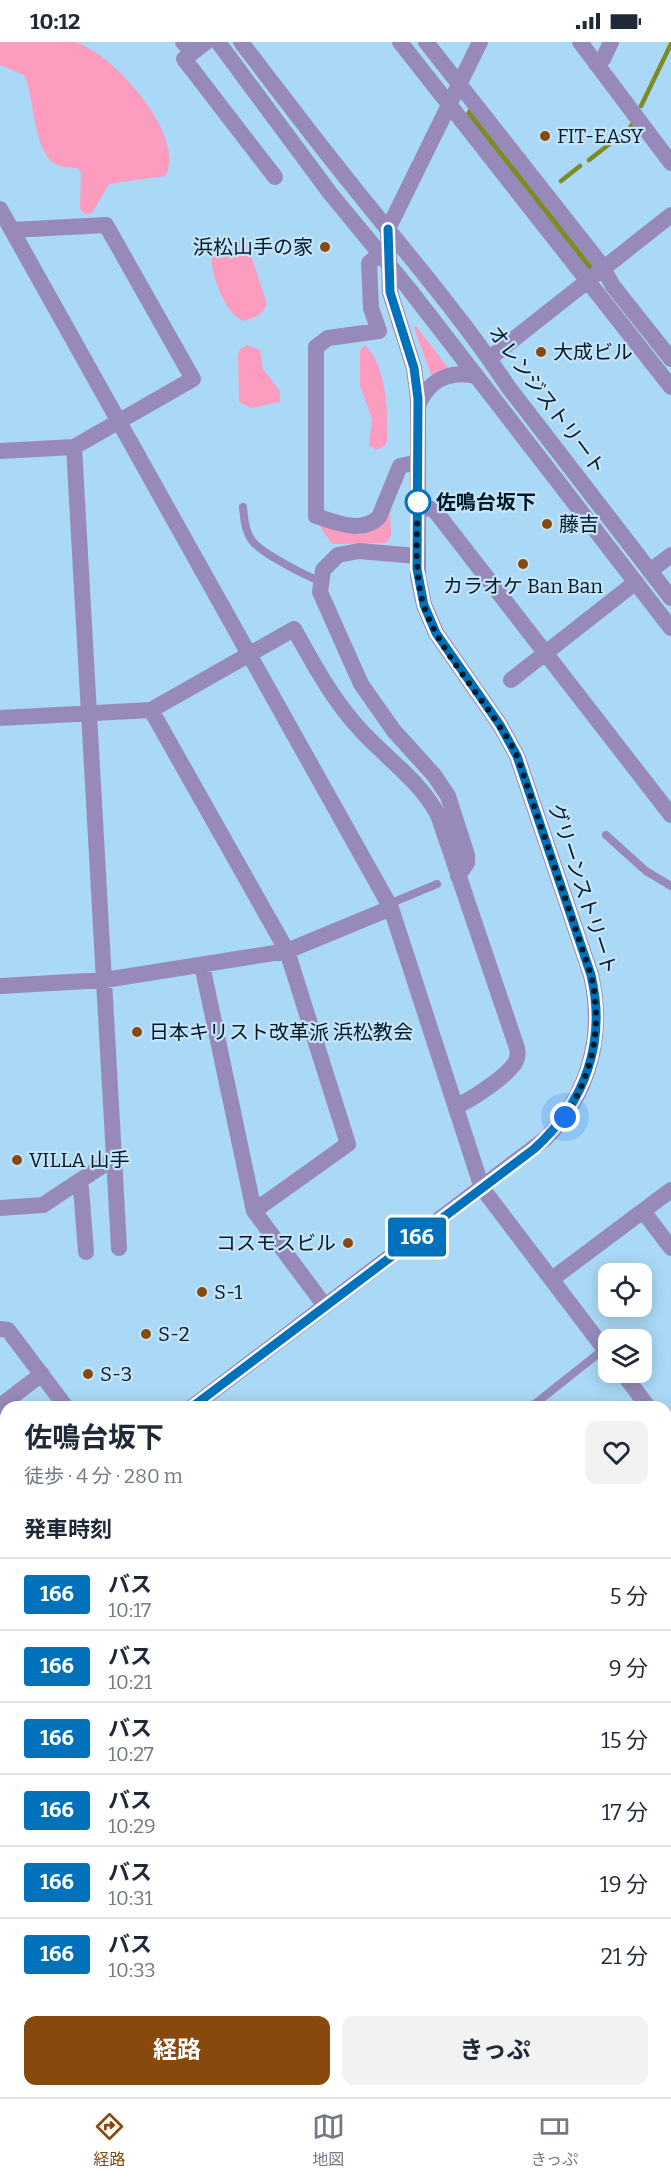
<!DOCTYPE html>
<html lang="ja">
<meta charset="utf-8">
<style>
:root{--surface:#fff;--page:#f2f2f3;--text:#1f2937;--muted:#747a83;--line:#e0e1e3;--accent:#87490d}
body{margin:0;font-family:Bitter,"Noto Sans JP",serif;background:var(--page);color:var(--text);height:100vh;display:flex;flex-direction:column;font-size:22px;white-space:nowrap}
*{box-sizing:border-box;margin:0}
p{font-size:20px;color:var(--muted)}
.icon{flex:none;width:33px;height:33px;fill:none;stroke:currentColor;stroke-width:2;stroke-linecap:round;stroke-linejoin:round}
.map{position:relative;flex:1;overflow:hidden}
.panel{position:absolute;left:0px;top:1359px;width:672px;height:696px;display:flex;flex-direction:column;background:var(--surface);border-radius:18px 18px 0 0;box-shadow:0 3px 15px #0003}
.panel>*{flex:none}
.badge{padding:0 12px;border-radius:4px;font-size:21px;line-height:39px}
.tools{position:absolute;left:598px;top:1221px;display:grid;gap:12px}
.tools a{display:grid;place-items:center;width:54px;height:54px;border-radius:12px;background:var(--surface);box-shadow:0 3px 15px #0003;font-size:30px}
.you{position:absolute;width:30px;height:30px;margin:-15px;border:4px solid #fff;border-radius:50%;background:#1a73e8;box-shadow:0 0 0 9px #1a73e833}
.map>.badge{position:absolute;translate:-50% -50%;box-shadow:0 0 0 3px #fff}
h2{padding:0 24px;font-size:22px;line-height:54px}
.round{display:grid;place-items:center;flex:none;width:63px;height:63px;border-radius:12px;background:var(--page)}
.overview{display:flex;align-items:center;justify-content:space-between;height:102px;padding:0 24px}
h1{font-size:28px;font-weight:700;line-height:45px}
.primary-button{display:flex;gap:12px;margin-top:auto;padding:12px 24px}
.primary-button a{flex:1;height:69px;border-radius:12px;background:var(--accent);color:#fff;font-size:24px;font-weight:700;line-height:69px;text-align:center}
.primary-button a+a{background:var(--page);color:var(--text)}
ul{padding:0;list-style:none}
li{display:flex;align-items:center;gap:18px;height:72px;padding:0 24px;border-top:2px solid var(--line)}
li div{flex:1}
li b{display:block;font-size:22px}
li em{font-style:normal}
li .badge{min-width:66px;font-weight:700;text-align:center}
.status{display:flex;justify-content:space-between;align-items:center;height:42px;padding:0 30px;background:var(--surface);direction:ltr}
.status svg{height:16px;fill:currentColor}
.menu{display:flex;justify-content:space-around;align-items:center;height:84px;border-top:2px solid var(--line);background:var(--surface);font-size:16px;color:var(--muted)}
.menu a{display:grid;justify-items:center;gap:3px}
.menu .on{color:var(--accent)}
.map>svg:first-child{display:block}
.green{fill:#fc9cbf}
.water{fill:#7d8b21}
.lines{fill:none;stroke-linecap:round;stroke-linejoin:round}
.stream{stroke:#7d8b21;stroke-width:4.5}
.service{stroke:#978aba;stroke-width:8}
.minor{stroke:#978aba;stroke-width:16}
.tertiary{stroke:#978aba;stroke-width:16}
.line-casing{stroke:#fff;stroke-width:14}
.line{stroke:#0072bc;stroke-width:9}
.walk{stroke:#011827;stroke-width:6;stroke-dasharray:0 10.8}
.poi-dot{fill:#87490d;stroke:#c5e4f8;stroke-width:2}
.stop-dot{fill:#fff;stroke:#0072bc;stroke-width:3}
.labels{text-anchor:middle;stroke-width:4.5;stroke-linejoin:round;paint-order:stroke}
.poi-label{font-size:20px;fill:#011827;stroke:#c5e4f8;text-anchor:start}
.street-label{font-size:20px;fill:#011827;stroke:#c5e4f8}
.stop-label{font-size:20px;font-weight:bold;fill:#011827;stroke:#c5e4f8;text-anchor:start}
</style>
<div class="status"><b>10:12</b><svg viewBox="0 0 49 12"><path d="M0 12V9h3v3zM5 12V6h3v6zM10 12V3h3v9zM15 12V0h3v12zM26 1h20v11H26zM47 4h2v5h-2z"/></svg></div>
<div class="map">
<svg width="671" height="2055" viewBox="0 0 671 2055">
<rect width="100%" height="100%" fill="#aad9f7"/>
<path class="green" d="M0,0c22,0 54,0 74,0 37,8 115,96 91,134l-56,8 -17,29 -7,1 -5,-5 1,-36 -3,-4c-7,-3 -16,-1 -23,-5 -23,-15 -20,-66 -31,-89l-24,-10z
M240,198l6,3 3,6 18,55 -6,10 -16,7c-19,-2 -41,-59 -31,-75z
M416,284l33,43 -17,8 -18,-49z
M247,303l13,5 3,19 17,22v11l-29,6 -12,-6 -1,-46 2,-7z
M364,303c22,16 25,71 23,96l-2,5 -9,4 -7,-5 3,-26 -12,-33v-35z
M390,466l1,28 -5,7 -54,1 -12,-17 1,-2 15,3z
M6,1792v231l-6,-8v-218z
M246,2049h199l4,6h-198z"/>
<path class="water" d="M469,66l126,160 -5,4 -125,-157z"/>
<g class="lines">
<path class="stream" d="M641,64l30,-62
M589,118l41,-32 3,-5
M561,139l19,-15"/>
<path class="service" d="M243,465c1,11 2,23 8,32 6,12 55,37 69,42
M606,793l40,36 25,15
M389,862l48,-20
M531,1365l73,-58"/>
<path class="minor" d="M183,0l9,11 14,-11
M400,0l271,345
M426,0l174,221 13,23 58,73
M580,0l91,121
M192,11l-8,6 91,118
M596,22l7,-5 8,-17
M380,212l-11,9 2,45 8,23 -51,7 -12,9v169c21,7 46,18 63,1l21,-51 18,-4
M490,316l181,-143
M418,363c11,-25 32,-35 58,-29
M0,409l74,-4 119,-68 -87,-154 -94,5
M418,466l14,1 4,3 235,303
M417,514l-58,-5 -21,4 -15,15 -3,22 41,92 33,47 40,44 14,21 19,59v8l-9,13
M650,529l21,-16
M511,638l125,-98
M151,668l136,241 61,193 -94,67
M0,676l151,-8 143,-81c19,34 37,68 63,97 27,31 62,53 81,89l79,233c1,5 1,9 -1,13 -7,14 -46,40 -60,45
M202,923l52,246 71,95
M0,944l105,-6 182,-29 104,-43
M114,1116l5,90
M77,1141l4,5 5,64
M0,1166l43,-3 71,-47 -40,-711
M643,1169l28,37
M552,1237l119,-89
M0,1287l8,1 58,77
M0,1364l42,-32
M666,1613l5,-4
M0,1654l6,-4
M666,1654l5,9
M671,1853v4
M666,2030l5,-17
M487,2049l5,6
M99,2055l8,-6
M659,2055l1,-6"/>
<path class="tertiary" d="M218,0l112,151 79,96 262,339
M241,0c35,46 70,92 106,137 55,69 113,135 162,209l162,210
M0,167l391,699 91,280 127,167
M622,1330l26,35
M192,1365l353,-268c44,-45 60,-103 46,-164l-74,-219 -17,-31 -64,-92 -12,-28 -6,-29v-177l-4,-31 -24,-76 -2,-63 92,-187
M666,1388l5,7
M0,1510l6,-5"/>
</g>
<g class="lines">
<defs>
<path id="line" d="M192,1365l342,-258c51,-46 73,-107 57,-174l-74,-219 -17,-31 -64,-92 -12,-28 -7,-36 1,-170 -4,-31 -24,-76 -2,-63"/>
</defs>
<use href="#line" class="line-casing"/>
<use href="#line" class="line"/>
<path class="walk" d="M418,460c-1,33 -4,69 5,101 15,51 69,102 94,153l74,219c12,51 2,98 -26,142"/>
</g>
<g class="poi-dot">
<circle cx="545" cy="94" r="6"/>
<circle cx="325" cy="205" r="6"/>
<circle cx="541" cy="310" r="6"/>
<circle cx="547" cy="482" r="6"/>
<circle cx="523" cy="522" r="6"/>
<circle cx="137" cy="990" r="6"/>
<circle cx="17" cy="1118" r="6"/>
<circle cx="348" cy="1201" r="6"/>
<circle cx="202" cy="1250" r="6"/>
<circle cx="146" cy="1292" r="6"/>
<circle cx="88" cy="1332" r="6"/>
</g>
<circle class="stop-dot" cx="418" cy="460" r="12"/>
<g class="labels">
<g class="poi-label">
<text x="557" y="101">FIT-EASY</text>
<text x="313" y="212" text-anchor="end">浜松山手の家</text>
<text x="553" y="317">大成ビル</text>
<text x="559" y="489">藤吉</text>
<text x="523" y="551" text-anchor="middle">カラオケ Ban Ban</text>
<text x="149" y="997">日本キリスト改革派 浜松教会</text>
<text x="29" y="1125">VILLA 山手</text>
<text x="336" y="1208" text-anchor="end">コスモスビル</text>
<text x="214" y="1257">S-1</text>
<text x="158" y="1299">S-2</text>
<text x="100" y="1339">S-3</text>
</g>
<g class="street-label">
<text transform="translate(547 358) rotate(53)" y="7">オレンジストリート</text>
<text transform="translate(583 847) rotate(72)" y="7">グリーンストリート</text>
</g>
<g class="stop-label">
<text x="436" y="467">佐鳴台坂下</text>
</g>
</g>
</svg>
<div class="tools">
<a><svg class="icon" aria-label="locate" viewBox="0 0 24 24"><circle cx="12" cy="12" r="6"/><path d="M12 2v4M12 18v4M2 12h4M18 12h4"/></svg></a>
<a><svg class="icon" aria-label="layers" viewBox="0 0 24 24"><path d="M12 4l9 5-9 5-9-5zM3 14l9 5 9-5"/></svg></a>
</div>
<div class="you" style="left:565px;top:1075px"></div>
<b class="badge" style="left:417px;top:1195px;background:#0072bc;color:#fff">166</b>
<section class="panel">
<div class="overview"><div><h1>佐鳴台坂下</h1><p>徒歩 · 4 分 · 280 m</p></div><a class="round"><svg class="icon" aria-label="heart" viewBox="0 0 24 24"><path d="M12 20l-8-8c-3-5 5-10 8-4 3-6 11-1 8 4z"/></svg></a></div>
<h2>発車時刻</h2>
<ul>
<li><span class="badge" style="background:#0072bc;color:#fff">166</span><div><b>バス</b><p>10:17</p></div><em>5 分</em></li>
<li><span class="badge" style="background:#0072bc;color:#fff">166</span><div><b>バス</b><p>10:21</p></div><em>9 分</em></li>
<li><span class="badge" style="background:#0072bc;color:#fff">166</span><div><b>バス</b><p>10:27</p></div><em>15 分</em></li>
<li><span class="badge" style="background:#0072bc;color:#fff">166</span><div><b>バス</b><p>10:29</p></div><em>17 分</em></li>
<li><span class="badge" style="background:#0072bc;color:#fff">166</span><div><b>バス</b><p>10:31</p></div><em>19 分</em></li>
<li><span class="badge" style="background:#0072bc;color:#fff">166</span><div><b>バス</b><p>10:33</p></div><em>21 分</em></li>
</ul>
<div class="primary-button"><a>経路</a><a>きっぷ</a></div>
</section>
</div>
<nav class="menu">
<a class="on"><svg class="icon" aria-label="directions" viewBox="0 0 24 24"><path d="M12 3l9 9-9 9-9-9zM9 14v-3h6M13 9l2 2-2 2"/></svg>経路</a>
<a><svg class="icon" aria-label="map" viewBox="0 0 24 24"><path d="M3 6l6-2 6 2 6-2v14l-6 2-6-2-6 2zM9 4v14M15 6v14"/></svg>地図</a>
<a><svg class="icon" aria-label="tickets" viewBox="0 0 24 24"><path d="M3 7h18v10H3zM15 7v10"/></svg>きっぷ</a>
</nav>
